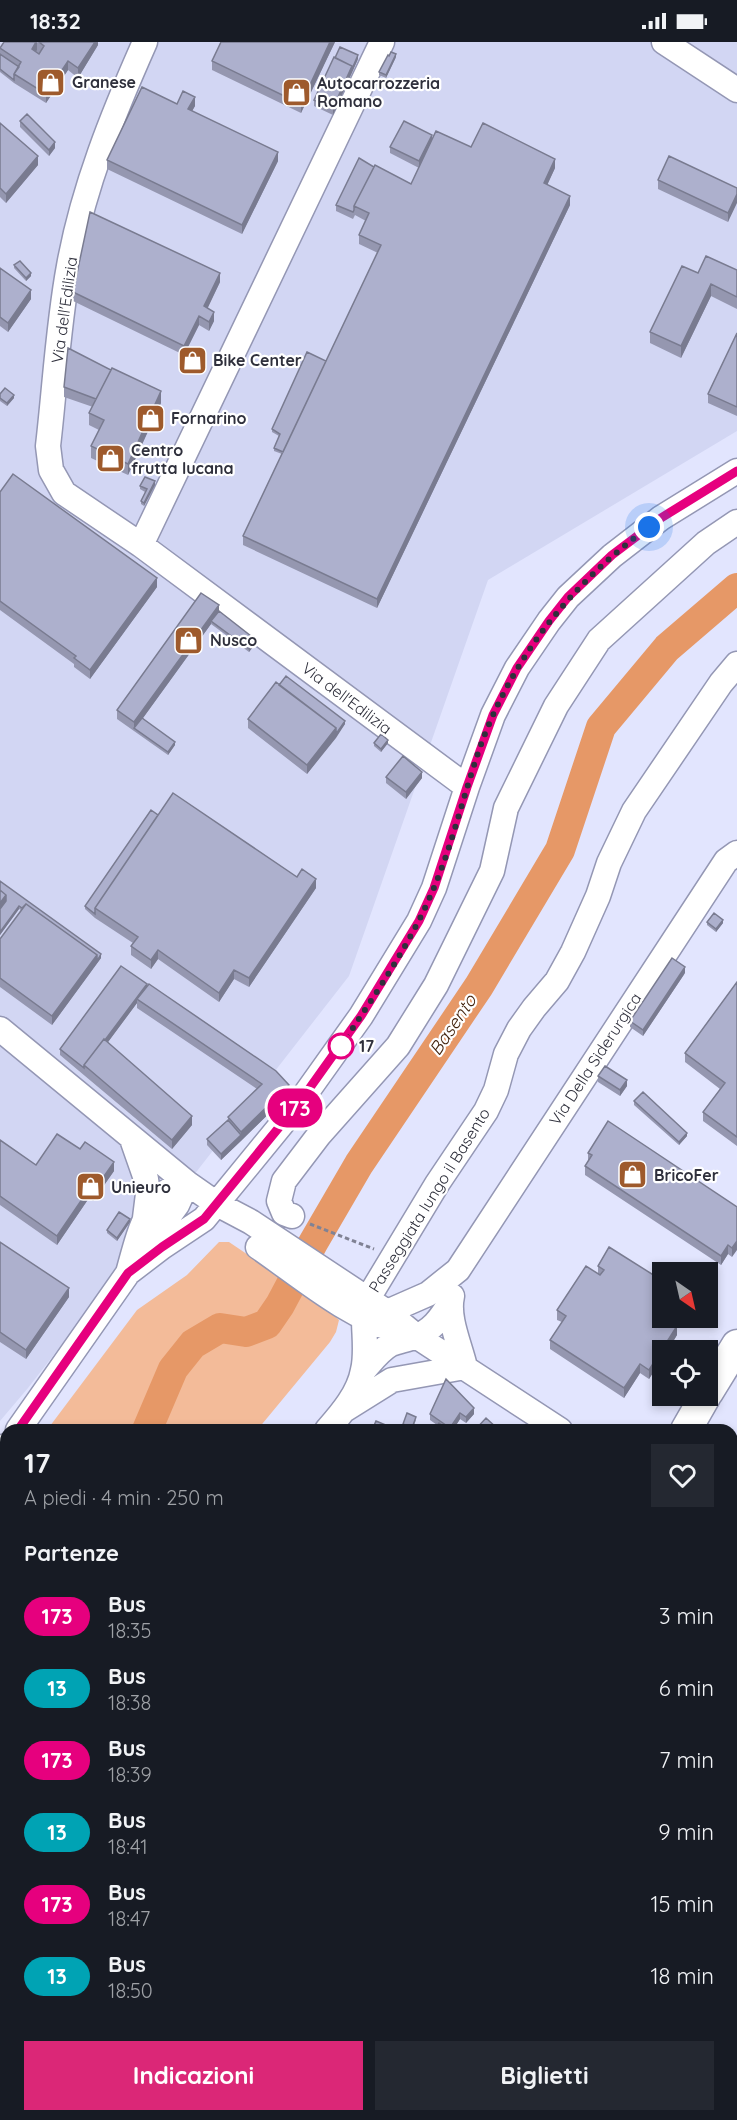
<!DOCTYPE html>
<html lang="it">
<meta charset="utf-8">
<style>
:root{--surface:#171b24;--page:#242831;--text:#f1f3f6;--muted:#9ea1a6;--accent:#db2777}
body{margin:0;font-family:Quicksand,sans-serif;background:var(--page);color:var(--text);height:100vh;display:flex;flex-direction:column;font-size:22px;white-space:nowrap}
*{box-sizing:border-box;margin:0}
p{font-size:20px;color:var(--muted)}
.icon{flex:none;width:33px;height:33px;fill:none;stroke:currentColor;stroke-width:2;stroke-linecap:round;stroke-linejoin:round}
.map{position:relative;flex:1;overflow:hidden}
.sheet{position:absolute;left:0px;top:1382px;width:738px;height:698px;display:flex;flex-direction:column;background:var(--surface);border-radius:18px 18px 0 0;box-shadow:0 3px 9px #0003}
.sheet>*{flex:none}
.badge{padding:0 12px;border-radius:20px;font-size:21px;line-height:39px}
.needle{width:39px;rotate:146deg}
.fabs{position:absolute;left:652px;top:1220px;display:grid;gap:12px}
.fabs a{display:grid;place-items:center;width:66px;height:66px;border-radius:0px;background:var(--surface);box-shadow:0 3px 9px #0003;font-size:30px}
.you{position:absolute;width:30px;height:30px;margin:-15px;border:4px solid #fff;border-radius:50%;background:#1a73e8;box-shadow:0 0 0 9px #1a73e833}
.map>.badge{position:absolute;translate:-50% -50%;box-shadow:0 0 0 3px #fff}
h2{padding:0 24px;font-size:22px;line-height:54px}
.round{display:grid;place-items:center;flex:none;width:63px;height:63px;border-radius:0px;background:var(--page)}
.headline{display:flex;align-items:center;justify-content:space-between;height:102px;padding:0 24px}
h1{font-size:28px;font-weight:700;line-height:45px}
.cta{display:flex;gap:12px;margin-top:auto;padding:12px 24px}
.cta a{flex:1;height:69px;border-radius:0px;background:var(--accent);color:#fff;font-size:24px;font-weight:700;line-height:69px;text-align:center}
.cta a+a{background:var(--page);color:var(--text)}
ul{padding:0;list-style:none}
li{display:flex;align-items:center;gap:18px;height:72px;padding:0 24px}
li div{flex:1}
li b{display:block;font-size:22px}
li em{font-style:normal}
li .badge{min-width:66px;font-weight:700;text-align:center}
.status{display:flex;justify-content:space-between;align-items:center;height:42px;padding:0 30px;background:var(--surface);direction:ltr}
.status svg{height:16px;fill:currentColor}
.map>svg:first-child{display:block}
.built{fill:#d2d6f3}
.green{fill:#f3bb99}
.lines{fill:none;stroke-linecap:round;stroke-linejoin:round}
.river{stroke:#e69867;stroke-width:30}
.minor-casing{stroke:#9497b4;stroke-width:27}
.major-casing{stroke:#9497b4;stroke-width:33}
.path{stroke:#808294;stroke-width:3;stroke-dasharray:4.5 3;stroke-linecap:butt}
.minor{stroke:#fff;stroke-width:24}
.major{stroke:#fff;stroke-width:30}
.rail{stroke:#78798b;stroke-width:4.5;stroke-dasharray:3 6;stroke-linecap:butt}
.wall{fill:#9597b0}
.shaded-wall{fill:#797b90}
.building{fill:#adb0cd;stroke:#797b90;stroke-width:1.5}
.line-casing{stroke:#fff;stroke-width:14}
.line{stroke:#e6007e;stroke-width:9}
.walk{stroke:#2f303c;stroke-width:6;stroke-dasharray:0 10.8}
.stop-dot{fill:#fff;stroke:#e6007e;stroke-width:3}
.labels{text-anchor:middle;stroke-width:4.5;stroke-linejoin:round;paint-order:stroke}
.poi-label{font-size:16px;font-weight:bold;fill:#2f303c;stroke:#fff;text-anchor:start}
.street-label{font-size:16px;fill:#2f303c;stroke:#fff}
.stop-label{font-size:16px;font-weight:bold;fill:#2f303c;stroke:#fff;text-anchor:start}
.water-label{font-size:18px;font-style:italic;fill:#42230d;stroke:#fff}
</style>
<div class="status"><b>18:32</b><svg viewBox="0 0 49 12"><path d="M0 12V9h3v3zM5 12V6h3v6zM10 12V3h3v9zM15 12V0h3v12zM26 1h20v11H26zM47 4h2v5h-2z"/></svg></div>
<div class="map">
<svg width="737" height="2078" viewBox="0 0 737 2078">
<rect width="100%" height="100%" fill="#e2e5fe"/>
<path class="built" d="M0,0h737v389l-249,149 -139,396 -321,412 -28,33z
M6,1772v301h503v5h-509v-300z"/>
<path class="green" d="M219,1200h10l97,66 13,12 -3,12 -6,10 -72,87 -211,1 90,-120 50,-35z
M6,1436v247l-6,8v-248z
M737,1452v138l-5,-2v-123z"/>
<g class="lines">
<path class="river" d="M147,1388l26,-61 20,-25 27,-16 26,4 21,-8 13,-19 33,-62 46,-79 120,-178 81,-136 41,-123 66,-79 70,-60
M0,1576l6,-9"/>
<defs>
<path id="minor" d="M145,0c-32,72 -62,146 -76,224 -11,59 -14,120 -21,180l3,24 13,23 77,52 326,242
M664,0l73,48
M141,503l241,-503
M0,987l187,154 30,21 34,18 136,90 29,24 144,94
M132,1097l14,40 2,15 -3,24
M292,1174l-8,-3 -5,-12 5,-20 35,-46 79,-89 38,-61 56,-114 14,-63 50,-102 43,-66 107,-97 31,-21
M258,1205c45,31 88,69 142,85
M141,1212l36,-49 10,-22
M128,1231c10,-35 18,-82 59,-90
M452,1254c-5,22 8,49 13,71
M367,1258l70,-116 49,-73 10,-21 10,-36 13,-25 15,-21 23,-27 16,-29 25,-56 11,-33 25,-52 87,-128 16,-19
M387,1270l41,-18 30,-24 268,-409 11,-8
M364,1328c8,-9 16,-20 27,-26 7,-3 15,-4 23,-7 18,-6 26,-18 36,-34
M344,1368l48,-30 73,-13
M18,1388l110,-157 34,-26 42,-28 95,-116 62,-87 58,-95 15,-33 33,-101 26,-72 24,-47 32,-47 19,-24 44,-41 49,-38 76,-47
M327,1388c15,-17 32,-37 36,-60 4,-16 1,-35 1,-51
M0,1413l6,-9
M732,1613l5,2
M0,1757l6,-5
M732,1856l5,-6
M732,1938h5
M724,2073l1,5"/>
<path id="major" d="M708,1350l29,-47
M686,1388l20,-35
M557,2078v-5"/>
</defs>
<use href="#minor" class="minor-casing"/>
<use href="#major" class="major-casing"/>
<path class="path" d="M310,1182l64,25"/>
<use href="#minor" class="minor"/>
<use href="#major" class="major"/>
<path class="rail" d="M732,1444l5,-12
M642,2078v-5"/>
</g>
<path class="wall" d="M4,0h94v3l-20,33 -10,-8 -22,33 -32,-20 -14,-11v-24z
M221,0h114l-34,71 -89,-43v-9z
M396,15l-10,21 -7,-3v-3z
M358,17l-25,56 -19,-9v-6z
M177,62l18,2 -3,5 86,50 -36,73 -135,-65v-9z
M20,79l35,27 -6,8 -29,-29z
M0,81l38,42 -32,38 -6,-6z
M432,99l39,6 84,21 -8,17 23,20 -193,403 -134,-63v-9l39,-82 -8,-3v-3l5,-12 -7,-4v-3l54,-68 52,-108 -19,-9v-9l7,-14 -11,-6 -2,4 -17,-8v-6l38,-38 37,17 8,-16 -29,-15v-6z
M658,138l79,8 -9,34 -70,-33z
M14,223l17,11 -5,5 -12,-13z
M0,226l31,31 -23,33 -8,-6z
M737,228v39l-26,-13 -30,62 -31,-15v-11l48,-59z
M220,240l-13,26 7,13 -5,10 -10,-6 -15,30 -111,-54v-9z
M737,291v83l-29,-13v-9z
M64,345l97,16 -33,72 -37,-17v-12l8,-16 -10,-5v-12l4,-6 -29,-10z
M0,352l14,4 -7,8 -7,-5z
M155,443l-11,21 -3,-2v-3l4,-9 -5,-3v-3z
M0,450l157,95 -67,92 -16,-12v-3l-74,-54z
M219,569l37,32 -7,9 -38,-28 -68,94 32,27 -7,10 -51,-36v-9z
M248,677l97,5 -38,50 -59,-46z
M374,701h14l-7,9 -7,-6z
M386,735l36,1 -16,21 -20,-16z
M158,773l139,62 19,11 -67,99 -15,-8 -15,23 -61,-43 -7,10 -20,-14v-9l2,-3 -38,-25 -10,-9v-3z
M0,839l101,77 -49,67 -52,-38v-48l21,-29 -2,-1 -19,26z
M707,880l16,1 -7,9 -9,-7z
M685,931l-42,63 -13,-9v-6z
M737,940v164l-34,-25v-9l17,-23 -35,-27v-9z
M147,945l142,107 -68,66 -14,-15v-6l21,-19v-3l29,-28 -120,-81v-5l-29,39 84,83 -20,24 -112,-94v-6z
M598,1034l29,10 -7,10 -22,-14z
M634,1059l53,35 -8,9 -45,-40z
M0,1098l36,25 78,6 -21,30 -4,-3 -32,47 -57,-40z
M588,1111l149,54 -5,50 -4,-3 -7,11 -136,-90v-9l3,-5z
M130,1180l-13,19 -10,-8v-3z
M0,1200l69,55 -43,62 -26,-17z
M609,1205l54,70h14l-4,6 4,12 -28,44 -9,-6 -16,25 -74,-49v-9l12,-18 -5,-2v-10l41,-36v-8z
M446,1337l28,35 -8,9 -6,-4 -7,11h-19l3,-5 -7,-5v-6z
M416,1378l-4,10h-3l-6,-3v-3z
M732,1590l5,1v14l-5,-2z
M732,1668h5v21l-5,-1z
M732,1706l5,1v34h-5z
M733,1942h4v28l-4,-19z"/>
<path class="shaded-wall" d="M36,0h1v8l-5,8v-9z
M95,0h3v3l-20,33v-10z
M330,0h5l-34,71v-9z
M396,12v3l-10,21v-3z
M358,13v4l-25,56v-7l19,-42z
M68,19v9l-22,33v-9z
M195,55v9l-7,12v-9z
M432,93v6l-13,27v-7z
M55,100v6l-6,8v-6z
M278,110v9l-36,73v-9z
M38,114v9l-32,38v-9z
M555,117v9l-11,24v-9z
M737,152v9l-9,19v-9z
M570,154v9l-193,403v-9z
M31,231v3l-5,5v-3z
M220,231v9l-16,34v-10z
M711,242v12l-30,62v-12z
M31,248v9l-23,33v-9z
M214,270v9l-5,10v-9z
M199,274v9l-15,30v-9z
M161,349v12l-33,72v-11z
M14,353v3l-7,8v-3z
M155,439v4l-11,21v-3z
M157,536v9l-67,92v-9z
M219,563v9l-8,7v3l-76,105 -1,-1v-6z
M256,598v3l-7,9v-3z
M345,679v3l-9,14 -29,36v-9l29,-37z
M388,698v3l-7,9v-3z
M175,700v3l-7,10v-3z
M422,730v6l-16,21v-7z
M316,837v9l-67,99v-9z
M6,853v9l-6,8v-9z
M19,864v3l-19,26v-3z
M723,878v3l-7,9v-3z
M158,908v9l-7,10v-9z
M101,912v4l-49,67v-9l45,-61z
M685,925v6l-42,63v-6z
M234,928v9l-15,23v-9z
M147,942v7l-10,8v4l-49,66 -3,-2z
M627,1038v6l-7,10v-6z
M289,1043v9l-48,47v-9z
M192,1074v9l-20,24v-9z
M687,1091v3l-8,9v-3z
M241,1093v6l-20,19v-6z
M114,1120v9l-21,30v-9z
M89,1147v9l-32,47v-9z
M130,1177v3l-13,19v-3z
M737,1199v9l-5,7v-9z
M728,1203v9l-7,11v-9z
M69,1246v9l-43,62v-9z
M672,1275h5l-5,7z
M677,1284v9l-9,15h-5v7l-14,22v-9z
M640,1322v9l-16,25v-10z
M474,1366v6l-8,9v-6z
M460,1371v6l-7,11h-3z"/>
<path class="building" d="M4,0h32l-4,7 7,5 5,-8 -5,-4h56l-17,26 -10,-7 -22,33 -32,-20 7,-12 -21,-14z
M221,0h109l-29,62 -89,-43z
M340,5l18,8 -6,14v-3l-17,-8z
M391,10l5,2 -10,21 -7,-3 9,-17 1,1z
M0,12l19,13 -5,7v6l-14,-11z
M334,15l18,9 -19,42 -19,-8z
M142,45l35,17 6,-13 12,6 -7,12 90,43 -36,73 -135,-65z
M27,72l28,28 -6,8 -29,-29z
M404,79l28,14 -13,26 -29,-14z
M0,81l38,33 -32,38 -6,-6z
M483,81l72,36 -11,24 26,13 -193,403 -134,-63 138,-291 -22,-10 10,-22 -15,-7 21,-41 36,19 25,-53 35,16z
M669,114l68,32v6l-9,19 -70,-33z
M359,116l15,9 -20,39v4l-1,2 -17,-7z
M90,170l130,61 -16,33 10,6 -5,10 -10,-6 -15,30 -111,-54z
M706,214l31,14v27l-26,-13 -30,62 -31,-14 32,-66 16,7z
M20,219l11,12 -5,5 -12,-13z
M0,226l31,22 -23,33 -8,-6z
M737,291v74l-29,-13z
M68,306l43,22 -15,29 -32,-12z
M307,310l19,9 -43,91 -9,-4 6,-14 -8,-5z
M112,326l49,23 -33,73 -37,-18 13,-26 -15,-7z
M5,346l9,7 -7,8 -7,-5v-4z
M13,432l144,104 -67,92 -16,-12 2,-2 -76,-55v-109z
M145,435l10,4 -11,22 -3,-2 6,-12 -7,-3z
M201,551l18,12 -85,117 -17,-12z
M219,569l37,29 -7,9 -38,-28z
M286,634l59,45 -9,13v-6l-57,-43z
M276,640l60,46 -29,37 -59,-46z
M142,676l33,24 -7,10 -34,-24z
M381,692l7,6 -7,9 -7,-6z
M403,714l19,16 -16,20 -20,-15z
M173,751l124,84 5,-8 14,10 -67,99 -15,-8 -15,23 -61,-43 -7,10 -20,-14 7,-9 -43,-29z
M151,768l7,5 -63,93v6l-10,-8z
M0,839l101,73 -4,7v-6l-71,-51 -4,4 -3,-2 -19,26v-23l6,-8v-6l-6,-5z
M0,848l6,5 -6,8z
M26,862l71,51 -45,61 -52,-38v-39z
M714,871l9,7 -7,9 -9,-7z
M672,916l13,9 -42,63 -13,-9z
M121,924l26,18 -42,56 -1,-1 -20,26v3l-24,-19z
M737,940v155l-34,-25 22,-29 -40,-30z
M149,942l127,87 13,14 -48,47 -13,-15 34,-33 -125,-85z
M104,997l88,77 -20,24 -88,-75z
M605,1024l22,14 -7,10 -22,-14z
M643,1050l44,41 -8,9 -45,-41z
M228,1078l13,15 -20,19 -14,-15z
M608,1079l129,86v34l-5,7 -4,-3 -7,11 -136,-90 7,-11 -4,-2z
M57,1092l23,15 5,-7 29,20 -21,30 -4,-3 -32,47 -57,-40v-56l36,25z
M119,1170l11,7 -13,19 -10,-8z
M0,1200l69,46 -43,62 -26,-18z
M609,1205l54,34v31l-3,3 17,11 -28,44 -9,-6 -16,24 -74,-48 16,-24 -9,-6 29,-44 14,9 4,-5 -6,-4z
M446,1337l28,29 -8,9 -6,-4 -10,15 -20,-14z
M407,1371l9,4 -4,11 -9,-4z
M486,1376l13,12h-24z
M376,1379l19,8 -18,1 -4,-2z
M439,1381l7,5 -1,2h-11z
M733,1589l4,2v11l-5,-2z
M732,1668h5v18l-5,-1z
M732,1706l5,1v4h-5z
M732,1711l5,1v23h-5z
M733,1942h4v18z
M283,2073h36l-1,5h-35z
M426,2073l22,2v3h-24z"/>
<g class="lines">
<defs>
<path id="line" d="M18,1388l110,-157 34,-26 42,-28 95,-116 62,-87 58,-95 15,-33 33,-101 26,-72 24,-47 32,-47 19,-24 44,-42 49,-37 76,-47"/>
</defs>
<use href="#line" class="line-casing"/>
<use href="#line" class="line"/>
<path class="walk" d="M341,1004c33,-50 69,-101 92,-156 21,-49 32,-102 50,-151 34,-88 91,-157 166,-212"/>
</g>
<defs>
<symbol id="shop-square" viewBox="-11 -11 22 22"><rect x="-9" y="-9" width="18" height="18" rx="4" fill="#9e5a2c" stroke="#fff"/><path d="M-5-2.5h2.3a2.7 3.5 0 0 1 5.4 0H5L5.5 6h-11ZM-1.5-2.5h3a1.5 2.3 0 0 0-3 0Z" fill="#fff"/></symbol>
</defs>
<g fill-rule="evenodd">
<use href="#shop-square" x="34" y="24" width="33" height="33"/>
<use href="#shop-square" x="280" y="34" width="33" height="33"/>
<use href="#shop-square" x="176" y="302" width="33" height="33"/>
<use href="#shop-square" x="134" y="360" width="33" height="33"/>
<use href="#shop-square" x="94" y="400" width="33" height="33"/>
<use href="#shop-square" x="172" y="582" width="33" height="33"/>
<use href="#shop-square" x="616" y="1116" width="33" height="33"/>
<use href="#shop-square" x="74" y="1128" width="33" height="33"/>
</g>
<circle class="stop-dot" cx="341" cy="1004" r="12"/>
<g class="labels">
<g class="poi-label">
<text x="72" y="46">Granese</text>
<text x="317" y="47">Autocarrozzeria<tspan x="317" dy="18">Romano</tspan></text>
<text x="213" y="324">Bike Center</text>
<text x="171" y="382">Fornarino</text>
<text x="131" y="414">Centro<tspan x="131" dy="18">frutta lucana</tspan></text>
<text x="210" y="604">Nusco</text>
<text x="654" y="1139">BricoFer</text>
<text x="111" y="1151">Unieuro</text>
</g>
<g class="street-label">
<text transform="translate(64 268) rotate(-82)" y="6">Via dell'Edilizia</text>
<text transform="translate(347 656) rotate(37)" y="6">Via dell'Edilizia</text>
<text transform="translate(595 1017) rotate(-57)" y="6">Via Della Siderurgica</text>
<text transform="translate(429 1158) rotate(-58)" y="6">Passeggiata lungo il Basento</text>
</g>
<g class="stop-label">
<text x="359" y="1010">17</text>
</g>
<g class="water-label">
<text transform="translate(453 983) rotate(-56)" y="6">Basento</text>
</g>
</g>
</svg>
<div class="fabs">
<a><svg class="needle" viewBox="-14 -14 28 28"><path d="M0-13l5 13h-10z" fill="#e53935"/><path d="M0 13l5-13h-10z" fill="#9ea1a6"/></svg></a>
<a><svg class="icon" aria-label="locate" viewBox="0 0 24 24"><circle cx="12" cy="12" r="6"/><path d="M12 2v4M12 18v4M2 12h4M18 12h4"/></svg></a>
</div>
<div class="you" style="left:649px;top:485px"></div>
<b class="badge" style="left:295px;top:1066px;background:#e6007e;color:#fff">173</b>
<section class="sheet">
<div class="headline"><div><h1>17</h1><p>A piedi · 4 min · 250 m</p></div><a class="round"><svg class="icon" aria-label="heart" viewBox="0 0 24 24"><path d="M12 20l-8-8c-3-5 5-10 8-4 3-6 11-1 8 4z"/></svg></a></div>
<h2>Partenze</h2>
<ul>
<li><span class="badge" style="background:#e6007e;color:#fff">173</span><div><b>Bus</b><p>18:35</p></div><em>3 min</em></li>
<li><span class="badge" style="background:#00a3b4;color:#fff">13</span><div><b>Bus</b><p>18:38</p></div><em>6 min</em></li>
<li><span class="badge" style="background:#e6007e;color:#fff">173</span><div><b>Bus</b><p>18:39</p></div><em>7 min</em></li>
<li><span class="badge" style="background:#00a3b4;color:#fff">13</span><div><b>Bus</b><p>18:41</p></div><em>9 min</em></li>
<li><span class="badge" style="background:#e6007e;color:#fff">173</span><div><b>Bus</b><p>18:47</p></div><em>15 min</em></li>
<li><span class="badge" style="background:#00a3b4;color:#fff">13</span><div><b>Bus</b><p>18:50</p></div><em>18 min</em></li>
</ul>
<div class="cta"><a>Indicazioni</a><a>Biglietti</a></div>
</section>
</div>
